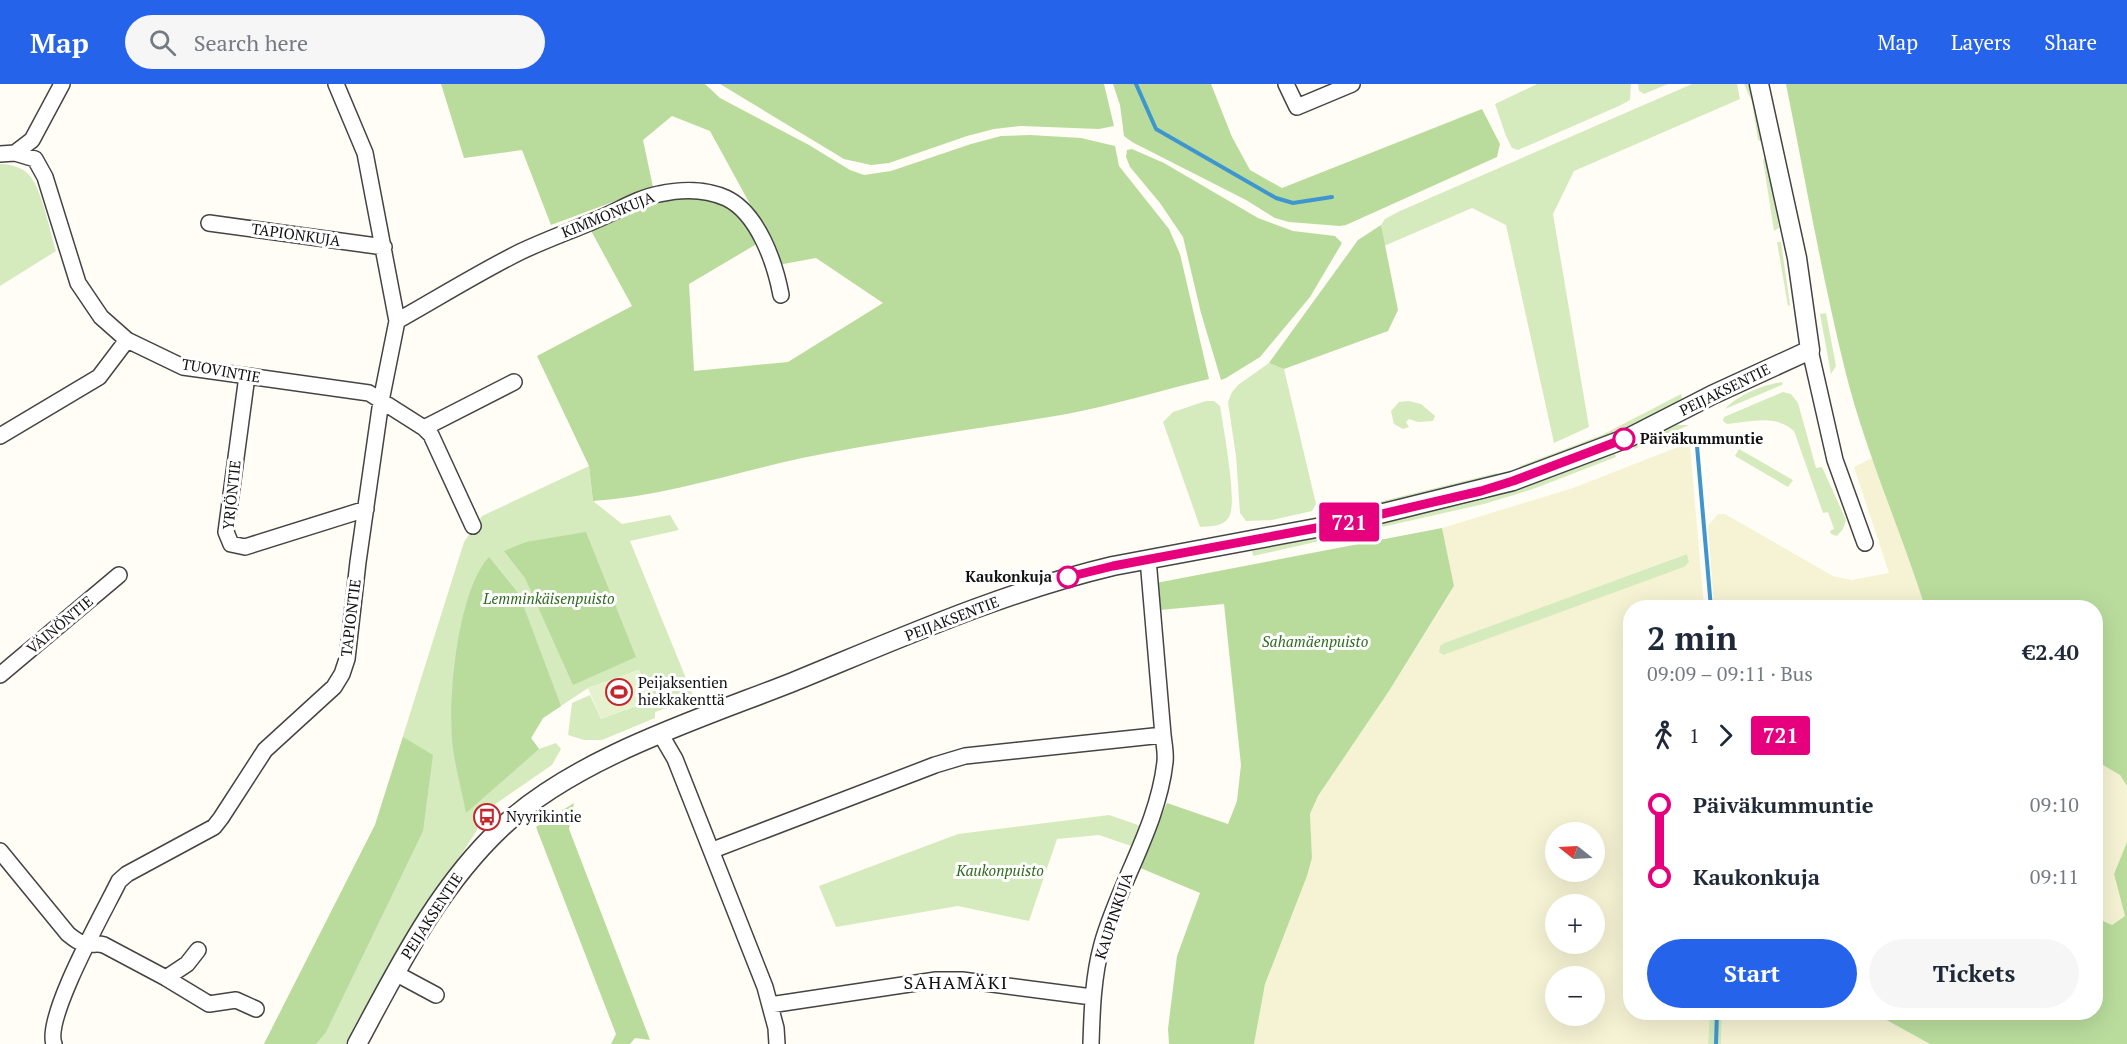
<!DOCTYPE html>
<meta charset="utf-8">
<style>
:root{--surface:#fff;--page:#f6f6f7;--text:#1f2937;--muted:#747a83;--accent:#2563eb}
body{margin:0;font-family:"PT Serif",serif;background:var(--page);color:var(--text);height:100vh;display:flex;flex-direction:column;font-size:22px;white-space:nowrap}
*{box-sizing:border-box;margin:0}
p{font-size:20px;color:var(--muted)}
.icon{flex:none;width:33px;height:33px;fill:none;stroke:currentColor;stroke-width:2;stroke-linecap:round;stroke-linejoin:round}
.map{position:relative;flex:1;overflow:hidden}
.details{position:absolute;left:1623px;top:516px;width:480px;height:420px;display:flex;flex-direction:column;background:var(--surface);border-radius:24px;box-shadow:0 6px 24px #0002}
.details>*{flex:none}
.badge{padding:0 12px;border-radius:4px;font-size:21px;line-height:39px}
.needle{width:39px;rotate:288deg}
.controls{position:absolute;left:1545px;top:738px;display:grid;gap:12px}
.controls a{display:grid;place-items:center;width:60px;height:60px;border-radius:50%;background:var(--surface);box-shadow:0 6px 24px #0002;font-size:30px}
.map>.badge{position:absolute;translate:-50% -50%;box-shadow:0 0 0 3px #fff}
.legs{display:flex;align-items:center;gap:9px;height:66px;padding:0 24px;font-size:20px}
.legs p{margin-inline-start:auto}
.headline{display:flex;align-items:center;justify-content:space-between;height:102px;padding:0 24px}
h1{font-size:33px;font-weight:600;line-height:45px}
.cta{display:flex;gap:12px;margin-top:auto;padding:12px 24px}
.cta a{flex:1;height:69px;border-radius:36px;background:var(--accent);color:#fff;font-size:24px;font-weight:600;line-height:69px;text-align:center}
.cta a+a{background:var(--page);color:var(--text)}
ul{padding:0 24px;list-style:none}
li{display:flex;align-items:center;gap:21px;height:72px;font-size:22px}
li i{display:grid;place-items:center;width:9px;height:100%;margin:0 8px;background:currentColor}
li i::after{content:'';width:15px;height:15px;margin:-8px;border:4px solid;border-radius:50%;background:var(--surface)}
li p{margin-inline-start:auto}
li:first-child i{background:linear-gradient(#0000 50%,currentColor 0)}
li:last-child i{background:linear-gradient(currentColor 50%,#0000 0)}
header{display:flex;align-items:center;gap:36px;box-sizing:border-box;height:84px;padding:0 30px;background:var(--accent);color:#fff}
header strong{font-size:28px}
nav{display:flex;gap:33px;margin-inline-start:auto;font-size:21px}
.search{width:420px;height:54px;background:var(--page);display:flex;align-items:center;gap:15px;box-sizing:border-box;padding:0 21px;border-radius:33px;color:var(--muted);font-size:22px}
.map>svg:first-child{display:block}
.farmland{fill:#f6f3d4;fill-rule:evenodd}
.green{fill:#d5ebbd}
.forest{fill:#b9dc9c}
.pitch{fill:#e6f2cf}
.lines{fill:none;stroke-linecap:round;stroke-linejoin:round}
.stream{stroke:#3f96cf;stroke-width:4}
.minor-casing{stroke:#444;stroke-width:18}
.tertiary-casing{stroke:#444;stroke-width:21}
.minor{stroke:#fff;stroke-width:15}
.tertiary{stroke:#fff;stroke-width:18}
.line-1-casing{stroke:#fff;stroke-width:14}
.line-1{stroke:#e6007e;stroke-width:9}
.stop-1-dot{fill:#fff;stroke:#e6007e;stroke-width:3}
.labels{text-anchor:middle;stroke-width:6;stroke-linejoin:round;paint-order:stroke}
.street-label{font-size:15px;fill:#111;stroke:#fff}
.stop-label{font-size:15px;font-weight:bold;fill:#111;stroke:#fff;text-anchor:start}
.park-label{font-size:15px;font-style:italic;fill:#2f6b1f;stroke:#fff}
.poi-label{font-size:15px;fill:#111;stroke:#fff;text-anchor:start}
.quarter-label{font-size:18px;letter-spacing:1.5px;fill:#111;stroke:#fff}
</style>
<header>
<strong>Map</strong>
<div class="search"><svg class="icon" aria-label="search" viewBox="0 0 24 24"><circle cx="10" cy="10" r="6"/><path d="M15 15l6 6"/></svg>Search here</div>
<nav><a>Map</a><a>Layers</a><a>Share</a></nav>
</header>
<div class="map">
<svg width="2127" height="960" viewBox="0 0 2127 960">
<rect width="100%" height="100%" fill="#fffdf5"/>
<path class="farmland" d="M1683,361l7,1 14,161 -74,1v404l80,1 -2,31h-454l11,-60 42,-108 5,-18 -2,-44 8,-18 71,-105 65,-104 -12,-59 131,-40zM1684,471v12l-243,88 -1,-9 4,-3zM1556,748h38v40h-38zM1556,820h38v40h-38zM1556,892h38v40h-38z
M1872,374l37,98 16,51h-211l-6,-81 10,-12h7l108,62 18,4 38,-7 -35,-106z
M2096,677l24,14 7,11v56l-13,32 11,42 -13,9 -16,-7z
M1722,928l144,1 15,4 49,27h-209z"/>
<path class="green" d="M1537,0h94l-1,16 -11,6 -101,44 -6,-2 -6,-12 -11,-32z
M1638,0h30l-24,10 -5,-3z
M1692,0h45l3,15 -166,72 -21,43 36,213 -35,16 -48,-218 -34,-17 -88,38 -3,-21 4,-6 15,-8z
M1744,0h10l10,56 -2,2 -4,-2 -6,-38z
M1767,71l12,73 -5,3 -11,-71z
M0,80c10,0 23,3 30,12 12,14 20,56 26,75l-56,35z
M1777,158h4l9,63 -2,1z
M1826,229l10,53 -5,8 -11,-60z
M1269,279l15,6 32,135 -4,7 -40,9 -26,1 -6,-8 -4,-57 -8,-54 4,-10 6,-7z
M1781,298l2,1 -1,2 -57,24c12,-14 38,-24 56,-27z
M1783,308l8,2 7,9 18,65 6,-1 24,53 -3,9 -6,7 -6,-2 -1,-3 4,-2 -6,-17 -5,1 -29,-82c-19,-17 -44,-9 -67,-7l-4,-3 1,-4z
M1681,310l1,4c-48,33 -106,51 -160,73l-2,-5 82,-31z
M1206,317h8l6,5c3,20 18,97 9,111 -6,10 -18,9 -29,10l-37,-105 10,-10z
M1409,317l12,3 14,12 -2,5 -15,1 -9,-3 -3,3 3,5 -6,2 -9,-5 -3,-13 8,-9z
M1677,341h12l-55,24 -2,-5z
M1739,365l54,31 -5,7 -53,-31z
M1614,368l2,5 -83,32 -49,15 -231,52 -1,-5 219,-50 89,-27z
M589,382l4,35 29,23 48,-9 9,15 -49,11 64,157 -39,14v6l-53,22h-18l-16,-5 4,-32 18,-8 11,24 50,-19 -12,-30 -51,18 -45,30 -12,20 8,11 17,-6 5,6 -9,16 -74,51 -1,14 -88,139 -42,75h-83l111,-219 89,-283 18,-26z
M1497,389l1,5 -143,34 -1,-4z
M1687,470l2,8 -5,5 -241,88 -4,-3 1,-6 4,-3z
M1109,731l35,12 -10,20 -35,-12 -42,4 -28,82 -71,-15 -122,21 -17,-41 139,-52z
M1710,929h12l-1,31h-13z"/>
<path class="forest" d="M441,0h264l15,14 89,47 41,25 14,5 27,-4 80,-27 30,-8 29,-1 51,3 34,8 4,20 50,63 11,25 29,125c-47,11 -94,26 -142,35 -88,15 -177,26 -265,44 -69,15 -138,38 -209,43l-4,-35 -52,-110 95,-50 -43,-79 70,-28 36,-4 32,8 33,39 -71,42 5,87 94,-9 95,-59 -67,-45 -38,7 -9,-26 -59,-108 -38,-15 -29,24 10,47 -102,38 -29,-75 -58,8z
M720,0h384l10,42 -15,3 -78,-3 -27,3 -27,7 -78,27 -18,2 -27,-6z
M1113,0h98l21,53 18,33 32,18 200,-79 18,35 -3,13 -151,68 -6,1 -51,-4 -14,-4 -29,-18 -114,-58 -8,-6 -4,-31z
M1786,0h341v702l-7,-11 -24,-14v-153l-171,-1c-25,-79 -60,-156 -80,-237 -23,-94 -40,-191 -59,-286z
M1132,65l32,14 94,55 35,13 42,5 7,7 -32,54 -50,60 -34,21 -5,2 -20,-67 -18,-76 -23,-34 -30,-36 -4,-10 1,-7z
M1381,141l17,85 -10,21 -104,38 -15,-6 89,-123z
M1442,444l12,58 -65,105 -71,105 -8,18 2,44 -5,18 -42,108 -11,60h-85l-1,-15 9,-73 23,-63 -62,-26 29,-64 61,21 9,-23 4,-36 -17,-161 -64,6 -4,-27z
M586,448l50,125 -63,28 -48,-107 -21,-27 22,-9z
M489,473l30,37 42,112 -18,12 -12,20 8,11 -73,64c-4,-21 -10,-43 -13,-64 -6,-45 4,-158 36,-192z
M403,653l30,18 -10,76 -97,201 -10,12h-52l111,-219z
M574,719l-5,26 81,211 -15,-2 -5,6h-19l5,-10 -80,-207z
M2127,758v202h-197l-49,-27 -15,-4 230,-1v-94l16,7 13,-9 -11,-42z"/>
<path class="pitch" d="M639,586l13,29 -51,20 -13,-31z"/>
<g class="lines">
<path class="stream" d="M1136,0l20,45 120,69 17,5 39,-6
M1697,362l14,162
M1716,960l1,-32"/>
<defs>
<path id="minor" d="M1286,0l11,23 55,-23
M15,69l17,-13 30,-56
M0,70l15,-1 20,6 10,18 33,106 23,34 26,23 56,27 186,26 55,35 7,7 42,91
M209,139l175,24
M397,237c41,-23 81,-48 123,-69 25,-12 51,-21 76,-32 20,-8 41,-22 63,-26 22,-5 47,-5 67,4 32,15 49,65 55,97
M1810,266l25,110 30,83
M247,292l-21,156 5,12 14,3 121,-38
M424,344l90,-46
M0,352l99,-59 28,-37
M0,591l119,-100
M661,651l14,24 90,228 11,41 1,16
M713,766l222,-85 30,-9 198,-21 -15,-176
M0,767l68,83c5,4 12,10 19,10 7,1 10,-1 17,1l62,33 43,26 27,-4 20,9
M395,889l41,22
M166,894l21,-14 11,-14
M770,921l166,-25h26l130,17
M54,960c-10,-27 51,-134 65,-163l8,-7 87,-47 7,-9 44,-68 69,-63 8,-13 5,-15 11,-97 23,-161 16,-80 -32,-168 -29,-69
M1091,960c1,-34 2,-67 11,-100 17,-61 56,-118 63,-182 1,-9 -1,-18 -2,-27"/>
<path id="tertiary" d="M357,960c41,-76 80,-156 145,-217 73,-69 197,-108 291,-145 105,-43 210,-90 320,-116l230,-43 170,-42 117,-44 82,-42 98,-45 -13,-92 -38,-174"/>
</defs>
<use href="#minor" class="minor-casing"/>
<use href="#tertiary" class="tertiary-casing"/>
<use href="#minor" class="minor"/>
<use href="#tertiary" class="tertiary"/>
</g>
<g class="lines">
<defs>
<path id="line-1" d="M1068,493l45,-11 230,-43 138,-32 32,-10 111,-42"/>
</defs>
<use href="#line-1" class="line-1-casing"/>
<use href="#line-1" class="line-1"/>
</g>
<defs>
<symbol id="stadium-ring" viewBox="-11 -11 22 22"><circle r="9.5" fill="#fff" stroke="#c4262e" stroke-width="1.5"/><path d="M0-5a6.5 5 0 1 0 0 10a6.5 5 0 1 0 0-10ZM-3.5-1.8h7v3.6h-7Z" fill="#c4262e"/></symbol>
<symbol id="bus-ring" viewBox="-11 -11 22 22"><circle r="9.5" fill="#fff" stroke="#c4262e" stroke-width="1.5"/><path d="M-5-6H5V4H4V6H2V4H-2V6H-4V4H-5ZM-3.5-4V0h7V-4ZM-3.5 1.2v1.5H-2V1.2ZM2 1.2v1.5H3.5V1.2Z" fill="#c4262e"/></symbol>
</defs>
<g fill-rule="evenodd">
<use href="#stadium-ring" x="604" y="593" width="30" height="30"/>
<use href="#bus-ring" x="472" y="718" width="30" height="30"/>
</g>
<g class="stop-1-dot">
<circle cx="1624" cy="355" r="10"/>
<circle cx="1068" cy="493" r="10"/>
</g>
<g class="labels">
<g class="street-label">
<text transform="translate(608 131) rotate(-22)" y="5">KIMMONKUJA</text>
<text transform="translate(296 151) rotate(8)" y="5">TAPIONKUJA</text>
<text transform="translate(221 287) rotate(10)" y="5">TUOVINTIE</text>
<text transform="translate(1725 306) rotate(-26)" y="5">PEIJAKSENTIE</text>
<text transform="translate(232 411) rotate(-84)" y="5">YRJÖNTIE</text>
<text transform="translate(351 534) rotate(-83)" y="5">TAPIONTIE</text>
<text transform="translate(952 535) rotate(-21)" y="5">PEIJAKSENTIE</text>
<text transform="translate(60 541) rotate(-40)" y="5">VÄINÖNTIE</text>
<text transform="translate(432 832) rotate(-57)" y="5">PEIJAKSENTIE</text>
<text transform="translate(1114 832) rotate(-72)" y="5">KAUPINKUJA</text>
</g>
<g class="stop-label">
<text x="1640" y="360">Päiväkummuntie</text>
<text x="1052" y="498" text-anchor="end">Kaukonkuja</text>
</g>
<g class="park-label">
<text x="549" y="520">Lemminkäisenpuisto</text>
<text x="1315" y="563">Sahamäenpuisto</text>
<text x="1000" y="792">Kaukonpuisto</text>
</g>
<g class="poi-label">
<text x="638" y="604">Peijaksentien<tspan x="638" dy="17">hiekkakenttä</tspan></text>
<text x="506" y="738">Nyyrikintie</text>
</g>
<g class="quarter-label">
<text x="956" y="905">SAHAMÄKI</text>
</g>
</g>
</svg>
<div class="controls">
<a><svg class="needle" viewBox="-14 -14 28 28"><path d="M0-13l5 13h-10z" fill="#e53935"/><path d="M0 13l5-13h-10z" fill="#747a83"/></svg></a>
<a>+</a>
<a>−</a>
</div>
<b class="badge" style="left:1349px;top:438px;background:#e6007e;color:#fff">721</b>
<section class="details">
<div class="headline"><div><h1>2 min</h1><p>09:09 – 09:11 · Bus</p></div><b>€2.40</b></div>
<div class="legs"><svg class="icon" aria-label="walk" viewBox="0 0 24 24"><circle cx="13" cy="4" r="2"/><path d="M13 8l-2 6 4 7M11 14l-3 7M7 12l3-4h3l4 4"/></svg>1<svg class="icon" aria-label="forward" viewBox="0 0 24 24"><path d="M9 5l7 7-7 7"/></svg><b class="badge" style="background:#e6007e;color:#fff">721</b></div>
<ul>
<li><i style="color:#e6007e"></i><b>Päiväkummuntie</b><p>09:10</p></li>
<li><i style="color:#e6007e"></i><b>Kaukonkuja</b><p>09:11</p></li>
</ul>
<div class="cta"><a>Start</a><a>Tickets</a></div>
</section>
</div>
